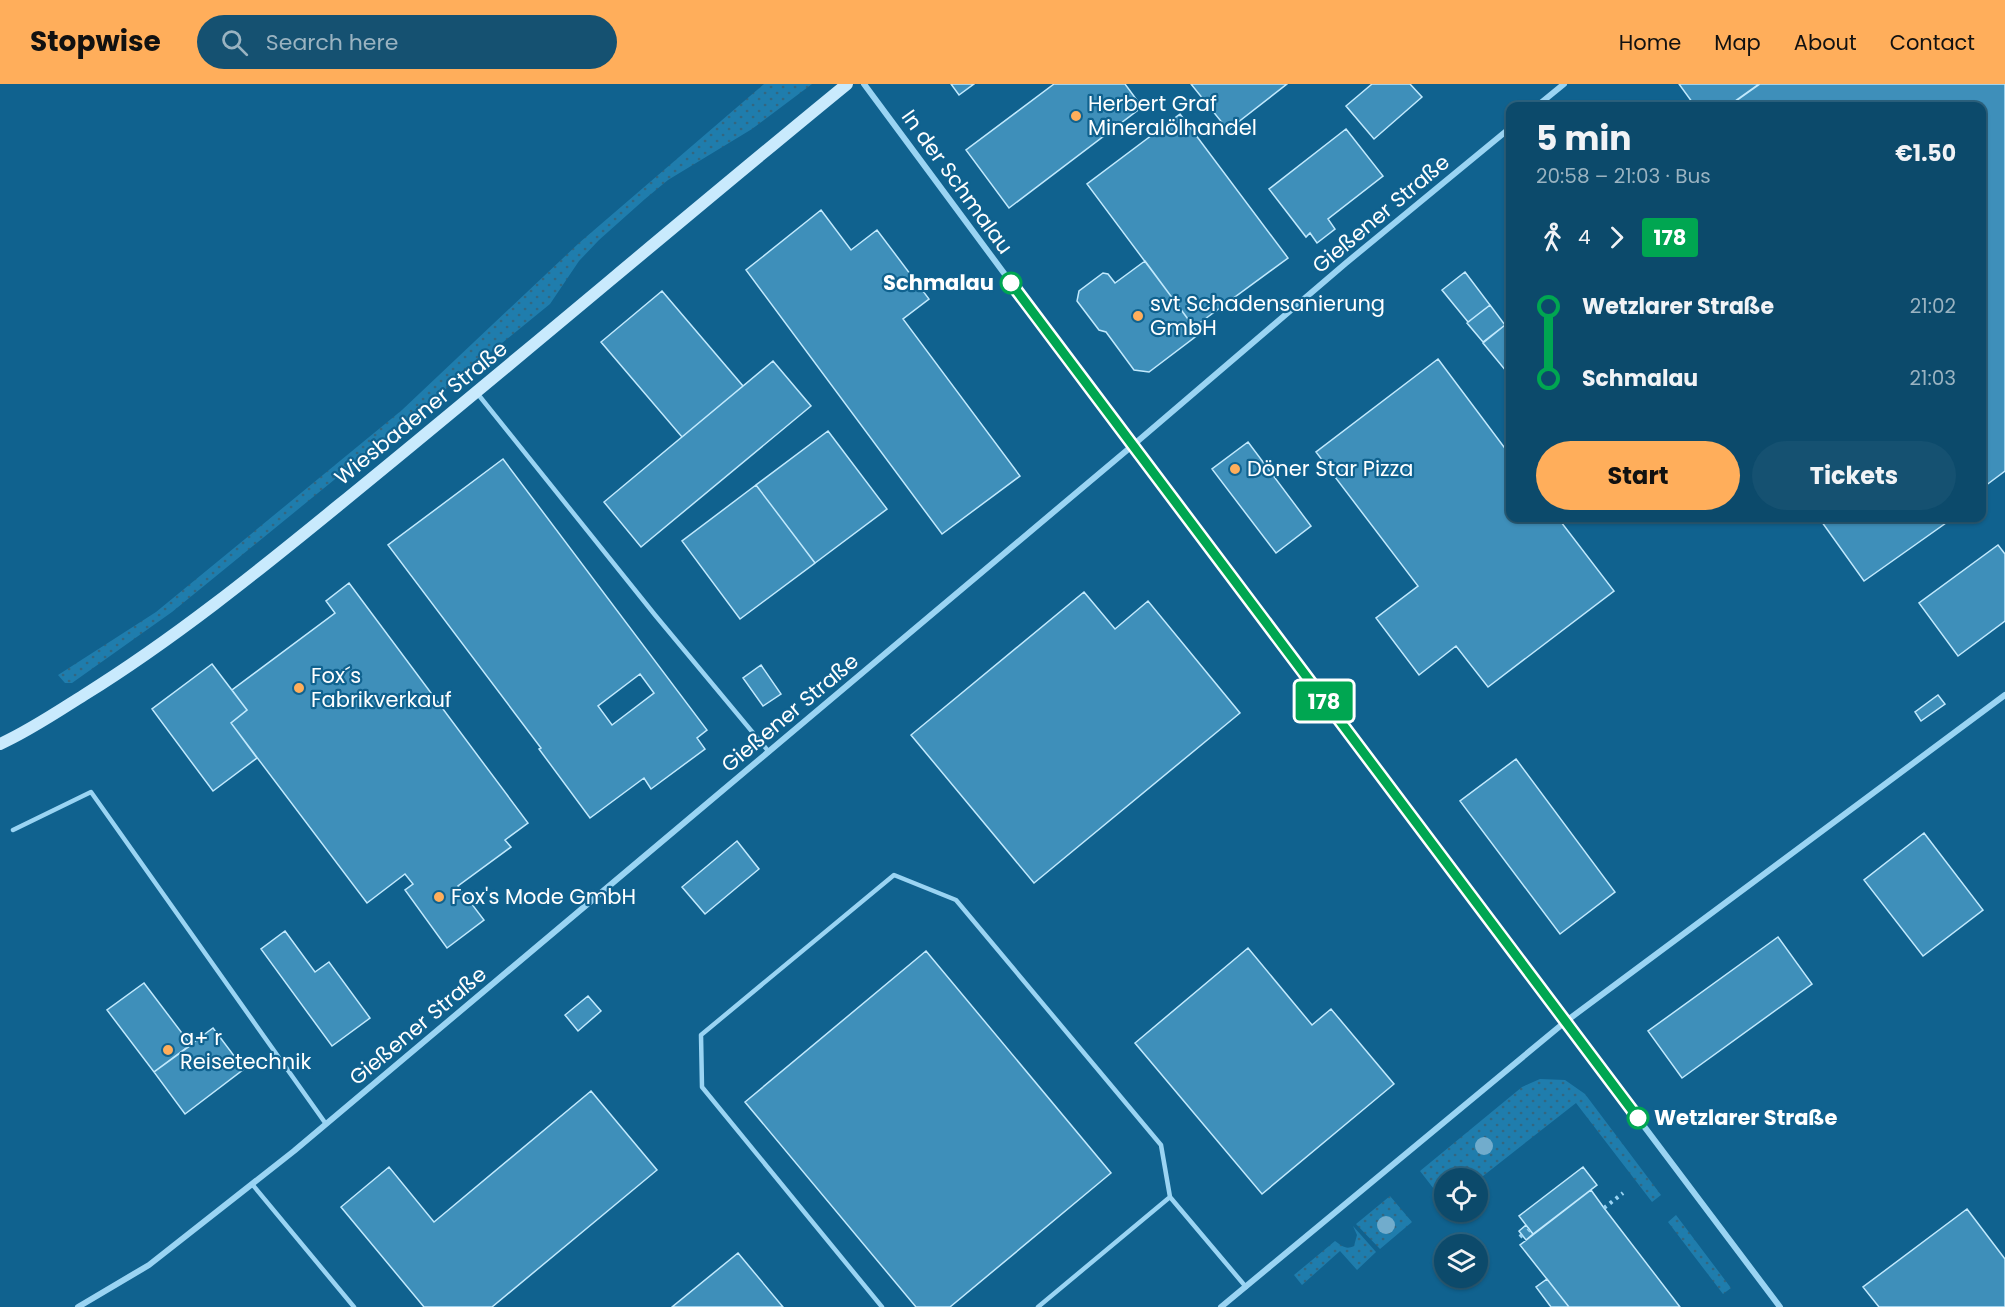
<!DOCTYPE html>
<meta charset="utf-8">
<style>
:root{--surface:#0c4a6b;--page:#155171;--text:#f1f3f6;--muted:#9ab3c1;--line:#2c627e;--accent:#ffae5b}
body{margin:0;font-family:Poppins,sans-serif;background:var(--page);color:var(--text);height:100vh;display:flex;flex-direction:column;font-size:22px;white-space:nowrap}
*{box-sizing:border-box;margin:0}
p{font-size:20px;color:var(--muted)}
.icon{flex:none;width:33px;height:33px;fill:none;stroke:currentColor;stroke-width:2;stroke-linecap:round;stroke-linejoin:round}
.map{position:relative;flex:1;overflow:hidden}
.drawer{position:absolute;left:1506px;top:18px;width:480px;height:420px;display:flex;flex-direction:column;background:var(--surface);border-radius:12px;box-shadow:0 2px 4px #0004,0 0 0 2px var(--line)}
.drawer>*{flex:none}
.badge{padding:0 12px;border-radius:4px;font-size:21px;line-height:39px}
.fabs{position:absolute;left:1434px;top:1084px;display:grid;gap:12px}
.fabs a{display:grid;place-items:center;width:54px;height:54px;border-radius:50%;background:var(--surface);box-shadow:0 2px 4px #0004,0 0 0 2px var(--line);font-size:30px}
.map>.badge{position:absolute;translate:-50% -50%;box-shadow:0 0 0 3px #fff}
.legs{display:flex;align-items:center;gap:9px;height:66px;padding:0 30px;font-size:20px}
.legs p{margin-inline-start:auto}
.head{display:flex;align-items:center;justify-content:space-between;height:102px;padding:0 30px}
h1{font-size:33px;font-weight:700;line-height:45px}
.cta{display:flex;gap:12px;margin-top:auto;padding:12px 30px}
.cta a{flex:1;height:69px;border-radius:36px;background:var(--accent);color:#111;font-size:24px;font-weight:700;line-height:69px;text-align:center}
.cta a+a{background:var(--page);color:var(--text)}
ul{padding:0 30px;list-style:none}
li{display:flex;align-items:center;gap:21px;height:72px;font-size:22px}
li i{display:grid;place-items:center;width:9px;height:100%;margin:0 8px;background:currentColor}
li i::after{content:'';width:15px;height:15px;margin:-8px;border:4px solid;border-radius:50%;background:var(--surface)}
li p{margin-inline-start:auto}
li:first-child i{background:linear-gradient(#0000 50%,currentColor 0)}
li:last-child i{background:linear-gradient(currentColor 50%,#0000 0)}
header{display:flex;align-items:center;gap:36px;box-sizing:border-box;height:84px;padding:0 30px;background:var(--accent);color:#111}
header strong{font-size:28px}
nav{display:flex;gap:33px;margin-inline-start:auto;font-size:21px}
.search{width:420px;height:54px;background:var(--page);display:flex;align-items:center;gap:15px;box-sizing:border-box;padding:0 21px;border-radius:33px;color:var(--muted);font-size:22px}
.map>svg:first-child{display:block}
.grass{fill:url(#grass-dots)}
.building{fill:#3e8fba;stroke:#c1e9fd;stroke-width:1.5;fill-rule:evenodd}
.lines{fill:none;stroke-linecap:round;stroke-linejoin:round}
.path{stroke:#9ad4f3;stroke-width:4;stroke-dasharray:3 4.5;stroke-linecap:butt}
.lane{stroke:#9ad4f3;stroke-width:4.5}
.street{stroke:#9ad4f3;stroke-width:6}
.secondary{stroke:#c9eafd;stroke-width:12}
.tree{fill:#71accc}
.line-1-casing{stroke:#fff;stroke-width:14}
.line-1{stroke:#00a651;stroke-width:9}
.poi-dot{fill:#ffae5b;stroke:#10628f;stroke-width:2}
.stop-1-dot{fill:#fff;stroke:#00a651;stroke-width:3}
.labels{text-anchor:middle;stroke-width:4.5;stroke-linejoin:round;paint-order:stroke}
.poi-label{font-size:21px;fill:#fff;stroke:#10628f;text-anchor:start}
.street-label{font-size:21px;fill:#fff;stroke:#10628f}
.stop-label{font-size:21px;font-weight:bold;fill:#fff;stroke:#10628f;text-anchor:end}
</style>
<header>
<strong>Stopwise</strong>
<div class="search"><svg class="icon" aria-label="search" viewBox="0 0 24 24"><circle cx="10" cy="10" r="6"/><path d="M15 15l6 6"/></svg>Search here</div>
<nav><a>Home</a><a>Map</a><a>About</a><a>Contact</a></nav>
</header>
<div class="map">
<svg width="2005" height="1223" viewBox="0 0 2005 1223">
<defs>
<pattern id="grass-dots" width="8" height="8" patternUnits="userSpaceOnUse" patternTransform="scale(1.5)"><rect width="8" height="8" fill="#1f7dad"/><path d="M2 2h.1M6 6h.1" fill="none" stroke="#336781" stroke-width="1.8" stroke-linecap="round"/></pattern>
</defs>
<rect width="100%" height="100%" fill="#10628f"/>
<path class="grass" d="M764,0h48l-60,45 -84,51 -23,19 -46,41 -20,21 -29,43 -378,308 -100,71h-7l-7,-8 98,-63 246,-202 177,-167z
M1540,995l25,1 20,14 76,101 -9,7 -76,-99 -98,77 -34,-1v23l-24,-31 102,-84z
M1390,1112l22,26 -32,27 -24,-25z
M1676,1131l55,73 -8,6 -55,-72z
M1353,1142l23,26 -19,18 -17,-19 -38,34 -8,-10 41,-34c7,5 11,9 19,5l3,-11z"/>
<path class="building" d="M951,0h23l-15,11z
M1054,0h71l17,23 -133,101 -43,-58z
M1191,0h96l-59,46z
M1372,0h38l12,13 -48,42 -28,-33z
M1679,0h80l-31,22h-33z
M1760,0h245v387l-20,15 -3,-5v-375h-253z
M1180,30l108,144 -94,69 -107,-143z
M1346,45l37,47 -55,43 7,10 -18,14 -7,-10 -4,4 -37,-48z
M821,126l30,40 26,-20 52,69 -26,20 117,157 -78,58 -196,-264z
M1145,177l54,73 -50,38 -15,-2 -28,-38 -7,-2 -22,-29 2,-10 24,-18 5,1 7,9z
M1465,188l25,33 -22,17 -26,-32z
M662,207l81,95 -61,51 -81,-95z
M1490,221l15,20 -22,17 -16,-19z
M1510,237v46l-4,4 -23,-28z
M1438,275l72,96v63h48l56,73 -126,96 -32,-41 -37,29 -43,-57 42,-32 -102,-134z
M773,277l38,45 -170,141 -37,-45z
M828,347l59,78 -72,54 -59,-78z
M1248,358l63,84 -35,27 -64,-84z
M503,375l204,271 -10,8 8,11 -54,40 -7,-11 -54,40 -51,-69 2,-1 -153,-203zM640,590l14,19 -42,32 -14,-19z
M756,401l59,78 -75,56 -58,-78z
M1819,434h134l-89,63z
M1998,461l7,9v67l-47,35 -39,-53z
M349,499l179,240 -23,17 6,7 -53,39 26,34 -37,28 -42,-58 8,-6 -8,-10 -38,29 -136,-180 16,-13 -15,-20 103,-77 -9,-12z
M1084,508l31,37 33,-28 92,112 -206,170 -123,-148z
M212,580l35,46 -16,13 26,35 -44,33 -61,-82z
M761,581l20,29 -18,12 -20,-28z
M1938,611l7,9 -24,17 -6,-9z
M1516,675l99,133 -55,42 -100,-133z
M1924,749l59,77 -60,46 -59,-76z
M737,757l22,28 -54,45 -23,-27z
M285,847l30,41 14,-10 41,56 -38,28 -71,-97z
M1778,853l34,47 -130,94 -34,-47z
M1248,864l64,77 19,-16 63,75 -132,110 -127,-151z
M926,867l185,222 -161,134h-34l-171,-205z
M144,899l47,62 -37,27 -47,-62z
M588,912l13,15 -23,20 -13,-16z
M213,944l31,41 -59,45 -31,-42z
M591,1007l66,79 -165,137h-68l-83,-100 48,-40 45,55z
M1583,1083l14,18 -64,49 -14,-18z
M1591,1106l13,18 76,99h-111l-49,-62z
M1967,1125l38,50v48h-126l-16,-20z
M1526,1141l7,9 -7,6 -7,-9z
M738,1169l45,54h-111z
M1547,1195l7,9 15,19h-18l-15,-20z"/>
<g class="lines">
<path class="path" d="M1604,1124l19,-15
M1528,1147l1,-1
M1520,1153l2,-2"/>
<path class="lane" d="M477,309l178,222 114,137
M13,746l78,-38 235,332
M252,1100l102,123
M882,1223l-180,-220 -1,-52 193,-160 62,25 205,245 9,52 76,90
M1038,1223l132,-110"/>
<path class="street" d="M864,0l268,362 648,861
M1537,22l27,-22
M78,1223l71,-42 145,-114 838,-705 214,-183 164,-135
M1221,1223l344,-285 440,-327"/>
<path class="secondary" d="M0,660c29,-13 57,-32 84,-49 90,-56 173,-123 255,-190 171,-139 338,-282 508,-421"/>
</g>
<g class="tree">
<circle cx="1484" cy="1062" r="9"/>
<circle cx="1386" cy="1141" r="9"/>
</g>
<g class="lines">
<defs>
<path id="line-1" d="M1011,199l627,835"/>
</defs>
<use href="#line-1" class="line-1-casing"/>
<use href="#line-1" class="line-1"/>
</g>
<g class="poi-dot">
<circle cx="1076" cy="32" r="6"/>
<circle cx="1138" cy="232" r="6"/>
<circle cx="1235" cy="385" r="6"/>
<circle cx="299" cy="604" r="6"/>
<circle cx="439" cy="813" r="6"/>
<circle cx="168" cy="966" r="6"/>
</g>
<g class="stop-1-dot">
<circle cx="1011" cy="199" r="10"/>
<circle cx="1638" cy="1034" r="10"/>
</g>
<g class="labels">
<g class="poi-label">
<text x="1088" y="27">Herbert Graf<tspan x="1088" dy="24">Mineralölhandel</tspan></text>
<text x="1150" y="227">svt Schadensanierung<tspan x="1150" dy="24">GmbH</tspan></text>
<text x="1247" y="392">Döner Star Pizza</text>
<text x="311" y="599">Fox´s<tspan x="311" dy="24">Fabrikverkauf</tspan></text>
<text x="451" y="820">Fox's Mode GmbH</text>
<text x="180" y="961">a+ r<tspan x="180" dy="24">Reisetechnik</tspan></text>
</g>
<g class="street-label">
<text transform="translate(957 98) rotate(54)" y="7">In der Schmalau</text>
<text transform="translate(1381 130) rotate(-40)" y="7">Gießener Straße</text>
<text transform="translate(421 329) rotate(-39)" y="7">Wiesbadener Straße</text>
<text transform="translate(790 629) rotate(-40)" y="7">Gießener Straße</text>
<text transform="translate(418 942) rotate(-40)" y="7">Gießener Straße</text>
</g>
<g class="stop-label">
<text x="994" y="206">Schmalau</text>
<text x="1654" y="1041" text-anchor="start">Wetzlarer Straße</text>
</g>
</g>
</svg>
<div class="fabs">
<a><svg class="icon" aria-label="locate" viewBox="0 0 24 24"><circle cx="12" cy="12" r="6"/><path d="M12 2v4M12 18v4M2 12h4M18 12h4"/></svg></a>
<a><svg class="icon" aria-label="layers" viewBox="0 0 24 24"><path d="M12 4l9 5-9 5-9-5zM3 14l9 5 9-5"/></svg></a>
</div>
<b class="badge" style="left:1324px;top:617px;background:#00a651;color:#fff">178</b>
<section class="drawer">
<div class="head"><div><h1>5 min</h1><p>20:58 – 21:03 · Bus</p></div><b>€1.50</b></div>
<div class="legs"><svg class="icon" aria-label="walk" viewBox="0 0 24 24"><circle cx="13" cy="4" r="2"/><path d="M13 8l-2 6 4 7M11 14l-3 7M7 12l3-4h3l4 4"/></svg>4<svg class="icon" aria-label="forward" viewBox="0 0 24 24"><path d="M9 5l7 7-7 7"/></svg><b class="badge" style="background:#00a651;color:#fff">178</b></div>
<ul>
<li><i style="color:#00a651"></i><b>Wetzlarer Straße</b><p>21:02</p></li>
<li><i style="color:#00a651"></i><b>Schmalau</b><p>21:03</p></li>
</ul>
<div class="cta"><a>Start</a><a>Tickets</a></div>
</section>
</div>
